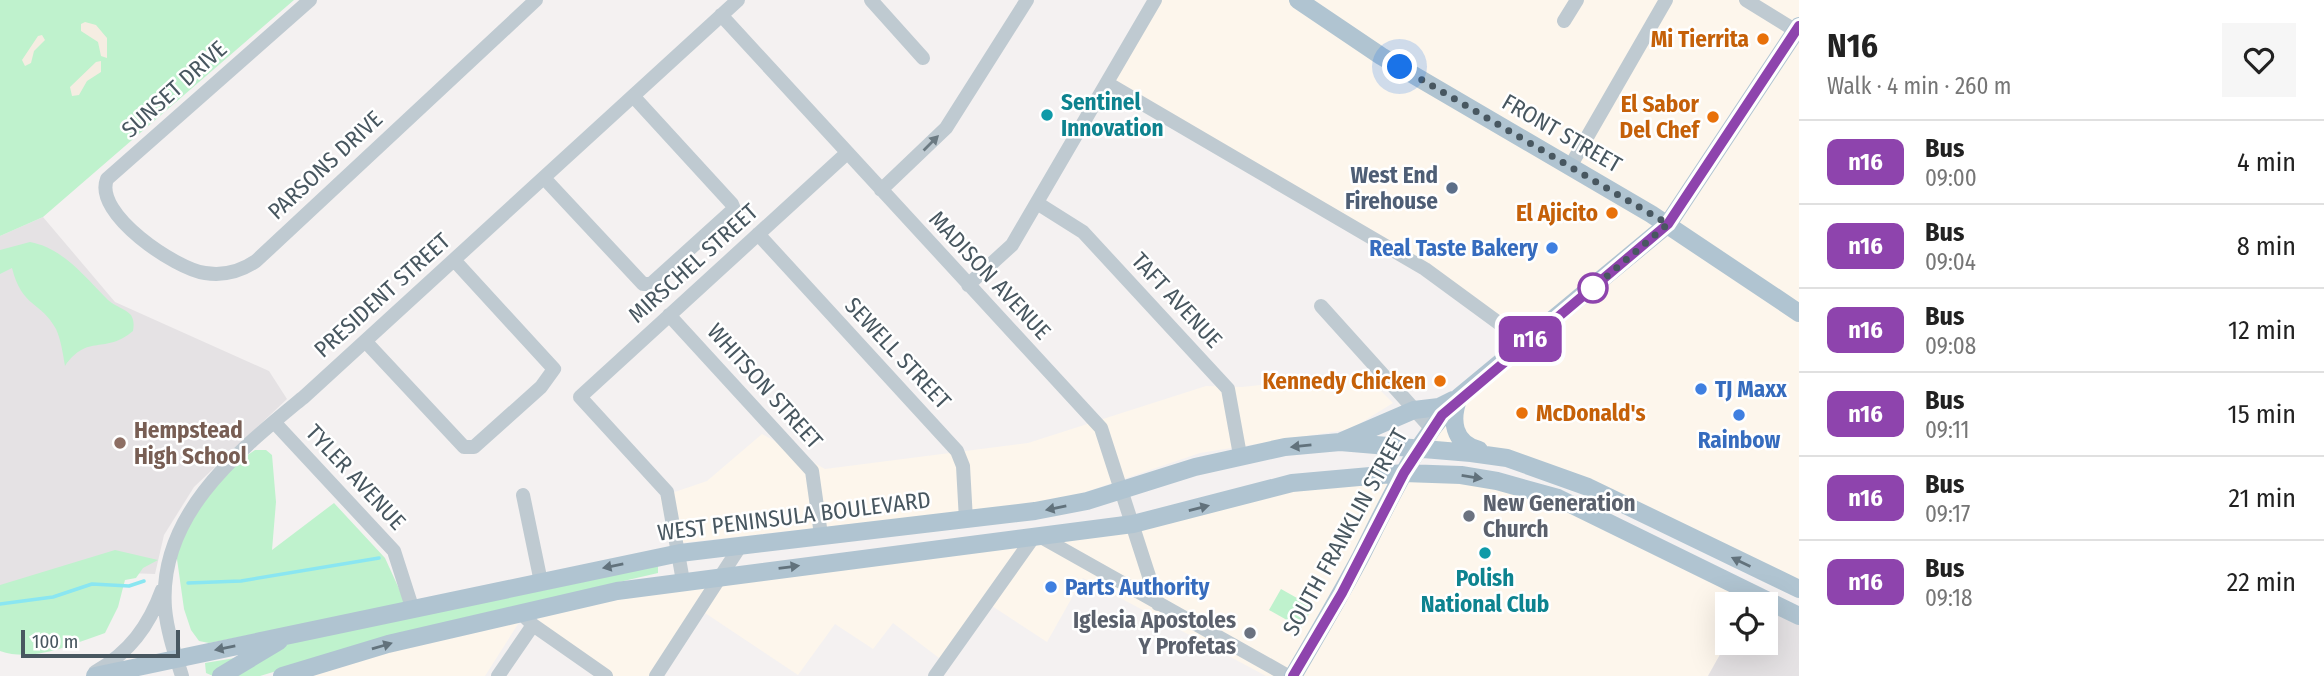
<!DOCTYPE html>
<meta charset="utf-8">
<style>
:root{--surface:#fff;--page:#f6f6f6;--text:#222;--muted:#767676;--line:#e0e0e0}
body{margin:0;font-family:"Fira Sans Condensed",sans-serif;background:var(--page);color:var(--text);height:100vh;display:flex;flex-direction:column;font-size:26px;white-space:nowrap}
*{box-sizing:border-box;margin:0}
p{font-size:23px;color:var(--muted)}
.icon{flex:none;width:38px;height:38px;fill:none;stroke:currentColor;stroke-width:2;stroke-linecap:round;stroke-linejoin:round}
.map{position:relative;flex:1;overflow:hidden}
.sheet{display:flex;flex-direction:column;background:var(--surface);width:525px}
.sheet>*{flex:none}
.badge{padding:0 14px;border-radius:10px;font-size:24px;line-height:46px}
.tools{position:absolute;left:1715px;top:592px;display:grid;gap:14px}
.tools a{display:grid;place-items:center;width:63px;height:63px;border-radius:0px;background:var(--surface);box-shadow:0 7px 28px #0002;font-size:35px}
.scale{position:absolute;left:21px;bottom:18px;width:159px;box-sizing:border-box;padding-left:7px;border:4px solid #485760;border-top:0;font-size:19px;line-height:24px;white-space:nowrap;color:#485760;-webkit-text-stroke:5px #fff;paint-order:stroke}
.you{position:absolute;width:35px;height:35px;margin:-18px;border:5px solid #fff;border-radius:50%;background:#1a73e8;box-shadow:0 0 0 10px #1a73e833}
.map>.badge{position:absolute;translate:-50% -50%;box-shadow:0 0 0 4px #fff}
.round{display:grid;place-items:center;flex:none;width:74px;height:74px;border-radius:0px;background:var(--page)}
.summary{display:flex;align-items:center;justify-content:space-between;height:119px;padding:0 28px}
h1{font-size:33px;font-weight:700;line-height:52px}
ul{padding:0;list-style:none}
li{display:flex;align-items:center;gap:21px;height:84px;padding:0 28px;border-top:2px solid var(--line)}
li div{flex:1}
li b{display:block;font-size:26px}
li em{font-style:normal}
li .badge{min-width:77px;font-weight:700;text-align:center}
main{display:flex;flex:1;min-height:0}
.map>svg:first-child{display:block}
.commercial{fill:#fdf6ec}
.education{fill:#e5e2e4}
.green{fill:#bff2cd}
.sand{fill:#f5ede2}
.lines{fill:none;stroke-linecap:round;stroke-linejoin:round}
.stream{stroke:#8ae6f1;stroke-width:3.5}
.minor{stroke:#bfcad1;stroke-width:14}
.major{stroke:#b0c4d1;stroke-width:18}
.oneway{fill:#6c7a82}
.oneway2{fill:#62727c}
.line-casing{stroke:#fff;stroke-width:16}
.line{stroke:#8e44ad;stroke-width:10}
.walk{stroke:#485760;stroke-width:7;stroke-dasharray:0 12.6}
.food-dot{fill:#e8710a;stroke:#fff;stroke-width:2.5}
.culture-dot{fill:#0f9aa8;stroke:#fff;stroke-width:2.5}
.service-dot{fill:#5c6f8a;stroke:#fff;stroke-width:2.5}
.shop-dot{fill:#3f7fe0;stroke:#fff;stroke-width:2.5}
.stop-dot{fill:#fff;stroke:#8e44ad;stroke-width:3.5}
.education-dot{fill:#8d6e63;stroke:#fff;stroke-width:2.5}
.worship-dot{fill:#6b7280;stroke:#fff;stroke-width:2.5}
.labels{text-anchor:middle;stroke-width:5;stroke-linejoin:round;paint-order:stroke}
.food-label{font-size:23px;font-weight:bold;fill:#c56008;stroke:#fff;text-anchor:end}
.street-label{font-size:23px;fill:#485760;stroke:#fff}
.culture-label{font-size:23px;font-weight:bold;fill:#0d838f;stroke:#fff;text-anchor:start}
.service-label{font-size:23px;font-weight:bold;fill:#4e5e75;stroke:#fff;text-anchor:end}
.shop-label{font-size:23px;font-weight:bold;fill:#366cbe;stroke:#fff;text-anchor:start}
.education-label{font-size:23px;font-weight:bold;fill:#785e54;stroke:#fff;text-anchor:start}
.worship-label{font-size:23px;font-weight:bold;fill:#5b616d;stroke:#fff;text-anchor:start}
</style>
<main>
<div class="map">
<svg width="1799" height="676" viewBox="0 0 1799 676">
<rect width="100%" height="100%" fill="#f4f1f1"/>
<path class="commercial" d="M1152,0h647v585l-229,-105 -134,-38 6,-16 80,-83 -95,-69 -324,-192z
M1353,375l17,5 23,23 -42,26 -151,24 -141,48 -388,43 -11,-47 47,-16 55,-47 63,35 203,-26 178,-57 36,1z
M1408,476l56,3 62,11 29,11 198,97 -4,6h-22v38l-19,34h-442l-183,-98 -36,64 -58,-38 -42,60 -54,-41 -20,26 -38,-25 -37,51 -96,-64 -42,65h-48l-87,-63 -40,63h-204l244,-63 93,-20 424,-54 107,-16 167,-40z"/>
<path class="education" d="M43,217l72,85 154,69 18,28 -93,88 -30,48 -9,39 -56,-2 -99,24v-360z
M1753,598l46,22v56h-91l19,-34h39v-38h-17z"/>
<path class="green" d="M0,0h294l-251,217 -43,19z
M30,242c33,6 55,35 78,58 6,6 18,9 23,15 3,5 3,10 2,16 -28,24 -45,2 -68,35 -2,-12 -4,-26 -9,-37 -15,-28 -34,-21 -44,-61l-12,6v-24z
M255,450h11l6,5 4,47 -4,48 62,-47 51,55 21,46 -197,39 -10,-2 -8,-11 -7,-21 -8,-57 22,-47 35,-40z
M115,550l43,10 -15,8 -7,10 -11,2 -7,27 -13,26c-33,11 -71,30 -105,18v-66z
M658,566v7l-246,57 -152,46h-33l60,-32z
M1281,589l32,18 -12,21 -32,-18z
M241,657l-28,19 -7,-3 -1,-10z"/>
<path class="sand" d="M85,22l11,3 11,13v20l-6,-2 -3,-14 -17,-11v-7z
M38,36l4,-1 3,5 -11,11 -3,12 -6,3 -3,-6z
M207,50l6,1 2,4 -14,18 -12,7 -2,-7z
M101,61v11l-14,9 -8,14 -7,1 -2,-9 26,-25z"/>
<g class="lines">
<path class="stream" d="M188,583l53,-2 138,-23
M0,604l53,-7 39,-13 37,2 15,-5"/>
<path class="minor" d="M310,0l-203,179c-14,35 69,90 98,94 19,3 35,-1 51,-12l280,-261
M871,0l52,58
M1746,0l50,31
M721,15l380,413 57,176
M1564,21l13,-21
M1107,83l318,186 101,74
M1571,165l95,-165
M544,178l99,106h8l83,-75 -2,-5 -99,-108
M881,190l65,-62 81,-128
M1037,203l46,29 145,157 12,66
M758,234l199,217 6,15 3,54
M968,285l44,-40 143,-245
M1321,306l110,122
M669,315l143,156 9,64
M365,341l99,106h10l67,-60 13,-18 -100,-109
M274,422l120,129 18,56
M523,495l18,87
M1041,537l247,139
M683,581l-16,-89 -87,-95 267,-244
M520,612l13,13 73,51
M95,672c34,-19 54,-46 67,-82
M182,676c-7,-22 -15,-45 -17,-68 -7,-95 75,-158 140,-212l433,-396
M498,676l35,-51
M656,676l85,-131
M935,676l98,-138"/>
<path class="major" d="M1298,0l83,56 270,158 148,99
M1459,397c-9,23 -6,46 20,53
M1342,441l72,-31 25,-3 14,-7
M95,676l585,-123 355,-42 52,-10 108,-34 90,-20 55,-5 131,11 36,5 81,29 211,102
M221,676l58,-35
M282,676l106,-32 229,-53 516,-67 159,-41 112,-10 57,2 36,6 61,17 241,118
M1293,676c23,-39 45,-77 66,-116 29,-57 55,-117 100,-163l209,-173 131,-198"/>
</g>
<defs><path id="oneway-solid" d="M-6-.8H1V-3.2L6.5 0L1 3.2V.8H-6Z" transform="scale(1.75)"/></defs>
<use class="oneway" href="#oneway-solid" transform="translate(931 143) rotate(-45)"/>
<g class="oneway2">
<use href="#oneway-solid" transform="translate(1301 446) rotate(174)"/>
<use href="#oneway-solid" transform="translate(1472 477) rotate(9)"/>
<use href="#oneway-solid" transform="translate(1056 508) rotate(169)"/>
<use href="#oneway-solid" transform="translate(1199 508) rotate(-14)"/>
<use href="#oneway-solid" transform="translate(1741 562) rotate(-154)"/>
<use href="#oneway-solid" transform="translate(613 566) rotate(169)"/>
<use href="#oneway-solid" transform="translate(789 567) rotate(-7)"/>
<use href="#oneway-solid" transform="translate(382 646) rotate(-16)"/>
<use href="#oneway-solid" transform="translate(225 648) rotate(169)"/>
</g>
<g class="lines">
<defs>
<path id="line" d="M1293,676l49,-83 62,-120 38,-58 226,-191 131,-198"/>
</defs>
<use href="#line" class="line-casing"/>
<use href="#line" class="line"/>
<path class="walk" d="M1400,67l268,157 -75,64"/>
</g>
<g class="food-dot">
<circle cx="1763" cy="39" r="7"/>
<circle cx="1713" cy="117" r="7"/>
<circle cx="1612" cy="213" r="7"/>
<circle cx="1440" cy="381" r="7"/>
<circle cx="1522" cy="413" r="7"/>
</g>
<g class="culture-dot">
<circle cx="1047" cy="115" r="7"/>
<circle cx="1485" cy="553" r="7"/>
</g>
<circle class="service-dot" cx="1452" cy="188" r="7"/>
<g class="shop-dot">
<circle cx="1552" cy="248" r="7"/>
<circle cx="1701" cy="389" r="7"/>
<circle cx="1739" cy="415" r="7"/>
<circle cx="1051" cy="587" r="7"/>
</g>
<circle class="stop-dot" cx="1593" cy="288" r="14"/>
<circle class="education-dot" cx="120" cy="443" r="7"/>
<g class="worship-dot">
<circle cx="1469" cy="516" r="7"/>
<circle cx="1250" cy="633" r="7"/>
</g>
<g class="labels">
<g class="food-label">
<text x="1749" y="47">Mi Tierrita</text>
<text x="1699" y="112">El Sabor<tspan x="1699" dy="26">Del Chef</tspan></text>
<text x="1598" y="221">El Ajicito</text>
<text x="1426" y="389">Kennedy Chicken</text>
<text x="1536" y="421" text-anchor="start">McDonald's</text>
</g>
<g class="street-label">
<text transform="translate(174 89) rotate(-42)" y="8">SUNSET DRIVE</text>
<text transform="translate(1562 133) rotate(30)" y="8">FRONT STREET</text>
<text transform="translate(325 165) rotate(-43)" y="8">PARSONS DRIVE</text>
<text transform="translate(693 263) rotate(-42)" y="8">MIRSCHEL STREET</text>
<text transform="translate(990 275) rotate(47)" y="8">MADISON AVENUE</text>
<text transform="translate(382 295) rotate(-42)" y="8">PRESIDENT STREET</text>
<text transform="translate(1177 300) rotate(47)" y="8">TAFT AVENUE</text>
<text transform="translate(898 353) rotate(47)" y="8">SEWELL STREET</text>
<text transform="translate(765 386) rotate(48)" y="8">WHITSON STREET</text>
<text transform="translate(356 477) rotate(47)" y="8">TYLER AVENUE</text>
<text transform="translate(794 516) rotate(-7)" y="8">WEST PENINSULA BOULEVARD</text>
<text transform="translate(1345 532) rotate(-61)" y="8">SOUTH FRANKLIN STREET</text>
</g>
<g class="culture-label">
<text x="1061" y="110">Sentinel<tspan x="1061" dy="26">Innovation</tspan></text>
<text x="1485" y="586" text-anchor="middle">Polish<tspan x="1485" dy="26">National Club</tspan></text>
</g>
<g class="service-label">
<text x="1438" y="183">West End<tspan x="1438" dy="26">Firehouse</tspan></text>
</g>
<g class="shop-label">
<text x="1538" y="256" text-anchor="end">Real Taste Bakery</text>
<text x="1715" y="397">TJ Maxx</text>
<text x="1739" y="448" text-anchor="middle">Rainbow</text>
<text x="1065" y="595">Parts Authority</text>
</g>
<g class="education-label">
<text x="134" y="438">Hempstead<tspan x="134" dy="26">High School</tspan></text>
</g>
<g class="worship-label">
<text x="1483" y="511">New Generation<tspan x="1483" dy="26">Church</tspan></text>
<text x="1236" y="628" text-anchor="end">Iglesia Apostoles<tspan x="1236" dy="26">Y Profetas</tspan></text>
</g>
</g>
</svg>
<div class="tools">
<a><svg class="icon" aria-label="locate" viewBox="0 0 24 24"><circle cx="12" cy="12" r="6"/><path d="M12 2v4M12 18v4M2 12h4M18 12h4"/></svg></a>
</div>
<div class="scale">100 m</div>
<div class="you" style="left:1400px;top:67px"></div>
<b class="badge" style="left:1530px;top:339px;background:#8e44ad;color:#fff">n16</b>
</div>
<section class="sheet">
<div class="summary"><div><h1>N16</h1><p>Walk · 4 min · 260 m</p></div><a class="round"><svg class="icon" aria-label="heart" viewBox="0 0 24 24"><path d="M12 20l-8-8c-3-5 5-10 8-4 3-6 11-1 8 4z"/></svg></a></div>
<ul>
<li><span class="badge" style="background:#8e44ad;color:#fff">n16</span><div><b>Bus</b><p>09:00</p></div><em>4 min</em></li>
<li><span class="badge" style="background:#8e44ad;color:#fff">n16</span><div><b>Bus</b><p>09:04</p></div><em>8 min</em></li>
<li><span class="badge" style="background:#8e44ad;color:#fff">n16</span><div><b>Bus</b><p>09:08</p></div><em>12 min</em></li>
<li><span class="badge" style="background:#8e44ad;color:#fff">n16</span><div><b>Bus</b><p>09:11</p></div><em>15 min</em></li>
<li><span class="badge" style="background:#8e44ad;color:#fff">n16</span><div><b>Bus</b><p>09:17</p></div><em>21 min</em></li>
<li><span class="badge" style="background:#8e44ad;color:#fff">n16</span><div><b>Bus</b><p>09:18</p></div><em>22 min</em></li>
</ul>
</section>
</main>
